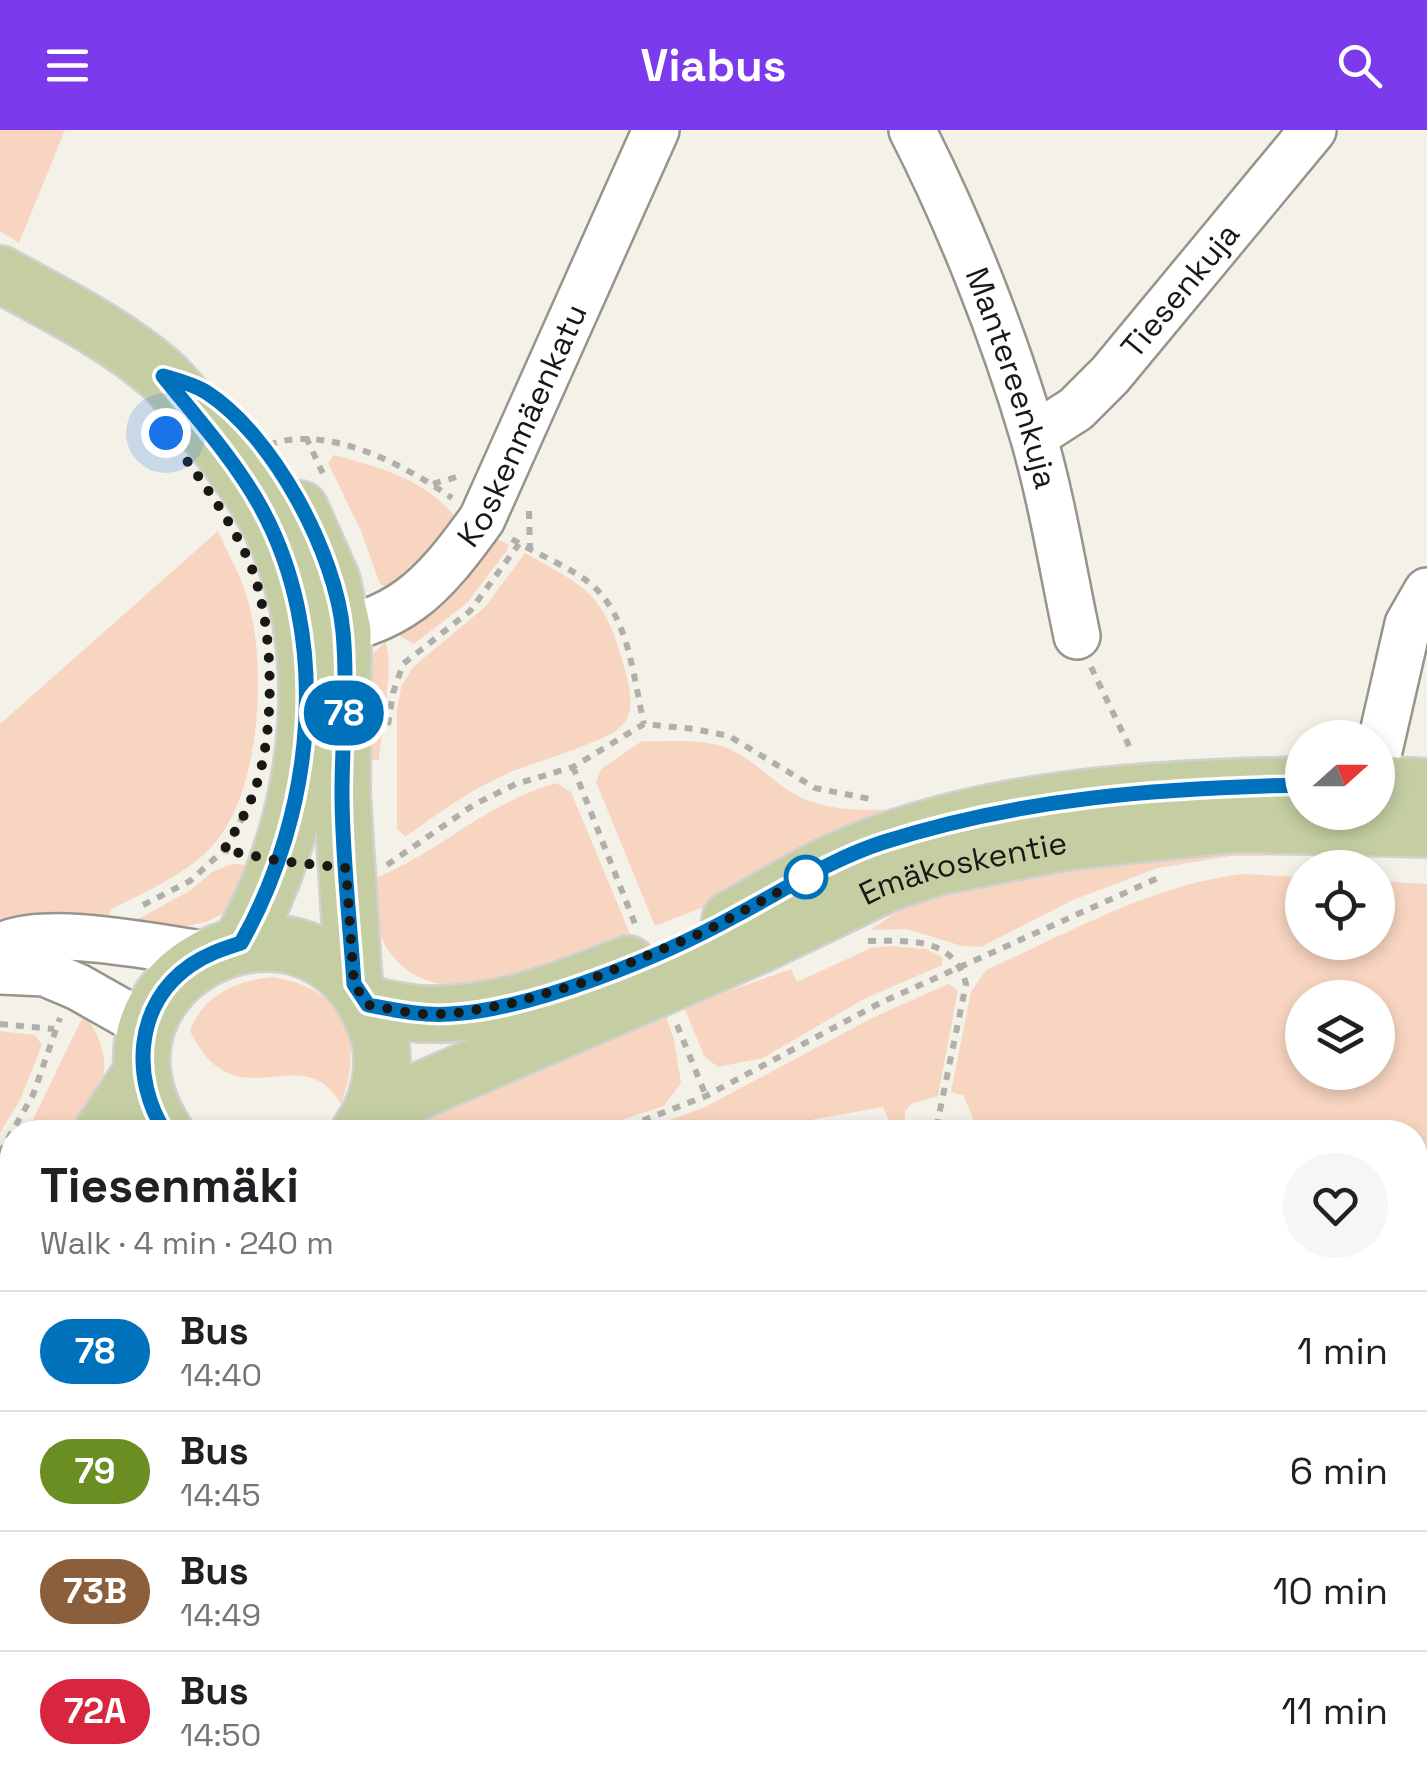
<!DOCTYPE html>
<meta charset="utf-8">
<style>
:root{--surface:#fff;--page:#f6f6f6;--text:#202124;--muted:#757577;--line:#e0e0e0;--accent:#7c3aed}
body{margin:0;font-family:"Space Grotesk",sans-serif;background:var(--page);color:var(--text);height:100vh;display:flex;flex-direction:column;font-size:38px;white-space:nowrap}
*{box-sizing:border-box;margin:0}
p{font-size:32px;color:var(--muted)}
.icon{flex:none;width:55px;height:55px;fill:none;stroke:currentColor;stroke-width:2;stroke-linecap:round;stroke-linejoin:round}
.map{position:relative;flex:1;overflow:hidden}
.drawer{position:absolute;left:0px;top:990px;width:1428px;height:672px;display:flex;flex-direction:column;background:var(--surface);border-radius:40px 40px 0 0;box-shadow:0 5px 15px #0003}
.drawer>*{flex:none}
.badge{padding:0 20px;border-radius:32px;font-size:35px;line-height:65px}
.needle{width:65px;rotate:69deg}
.fabs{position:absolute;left:1285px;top:590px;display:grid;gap:20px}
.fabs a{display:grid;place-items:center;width:110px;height:110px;border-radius:50%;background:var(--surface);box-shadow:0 5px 15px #0003;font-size:50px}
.you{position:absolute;width:50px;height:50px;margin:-25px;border:8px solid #fff;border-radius:50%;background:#1a73e8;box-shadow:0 0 0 15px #1a73e833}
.map>.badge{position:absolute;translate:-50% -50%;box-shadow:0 0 0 5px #fff}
.round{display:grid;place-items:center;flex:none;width:105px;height:105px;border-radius:52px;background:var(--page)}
.head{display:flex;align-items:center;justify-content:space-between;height:170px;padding:0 40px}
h1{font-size:48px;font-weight:700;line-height:75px}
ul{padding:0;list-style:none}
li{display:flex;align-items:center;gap:30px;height:120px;padding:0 40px;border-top:2px solid var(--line)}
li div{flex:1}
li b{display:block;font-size:38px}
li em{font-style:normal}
li .badge{min-width:110px;font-weight:700;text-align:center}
header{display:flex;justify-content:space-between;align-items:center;height:130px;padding:0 40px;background:var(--accent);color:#fff;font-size:45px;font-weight:700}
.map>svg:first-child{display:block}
.green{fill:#f8d5c0;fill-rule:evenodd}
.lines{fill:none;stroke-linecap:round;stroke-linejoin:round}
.minor-casing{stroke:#96948b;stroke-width:50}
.major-casing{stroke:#d1d1d0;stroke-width:60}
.path{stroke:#b1afa8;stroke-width:6;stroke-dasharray:8 8;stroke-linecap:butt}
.minor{stroke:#fff;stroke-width:45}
.major{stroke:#c4cea2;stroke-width:55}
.line-casing{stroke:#fff;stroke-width:22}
.line{stroke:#0072bc;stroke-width:15}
.walk{stroke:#191815;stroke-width:10;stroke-dasharray:0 18}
.stop-dot{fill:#fff;stroke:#0072bc;stroke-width:5}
.labels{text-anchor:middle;stroke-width:8;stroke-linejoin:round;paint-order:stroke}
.street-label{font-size:32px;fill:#191815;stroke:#f4f2e8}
</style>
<header><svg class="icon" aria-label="menu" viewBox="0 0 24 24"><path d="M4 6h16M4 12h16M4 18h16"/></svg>Viabus<svg class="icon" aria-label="search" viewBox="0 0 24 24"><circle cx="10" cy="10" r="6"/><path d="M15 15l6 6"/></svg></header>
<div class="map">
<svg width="1427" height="1661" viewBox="0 0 1427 1661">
<rect width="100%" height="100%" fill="#f4f2e8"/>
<path class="green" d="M0,0h65l-46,113 -19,-12z
M334,325c51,14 95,25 127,69l-70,65 -11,-5 -19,-53 -33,-68z
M218,401c10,23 24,46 30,70 19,65 13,189 -34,243 -25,29 -68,48 -103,65l-2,7 -91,2 -18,5v-199z
M496,409l12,5v5l-41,54 -53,41 -13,-7 -2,-3 64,-49z
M525,423c54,31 77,37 95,100 5,18 14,42 9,60 -5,18 -26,25 -41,31 -24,10 -48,17 -72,26 -41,16 -76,42 -111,67l-8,-9v-117l4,-24 12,-20 72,-60z
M385,512c10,20 -4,90 -6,118l-13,-1 4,-103z
M642,611c23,1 49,-2 71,3 34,6 57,38 87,53 35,17 79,13 116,11l-189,90 -72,28 -59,-144 5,-13z
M556,653l15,9 60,144c-94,42 -250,110 -263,-55 69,-26 115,-77 188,-98z
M1187,712l240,3v13l-69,-3 -128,1 -72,12 -85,32 -92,47 -19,-1 -55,-17 -37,1 55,-37z
M232,734l18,1 -22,46 -22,11 -23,5 -54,-3 62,-34 21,-18z
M1242,744l60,3v65h76v-61l49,3v408l-12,29v-189h-436l-16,-37 -12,-3 20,-100 15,-22c82,-37 166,-85 256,-96zM1302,868h76v74h-76z
M890,816l36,3 16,8v8l-80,35 -99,58 -45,9 -14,-11 -20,-49 107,-38 6,13 74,-34z
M272,847c73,11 93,62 69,127 -40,-69 -105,22 -151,-73 13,-36 46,-50 82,-54z
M948,854l10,6 -20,106 -27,8 -6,7 -1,21h-10l-11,-25 -139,25h-107l68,-25 169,-90z
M84,884c34,45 23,80 -16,118h-41z
M665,884l9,25 7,44 -17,23 -80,26h-178l21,-19z
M0,901l35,4 7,10 -22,55 -20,33z
M1427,1237v322l-12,-3v-291z
M12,1259v66l-12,14v-76z"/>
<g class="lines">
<defs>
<g id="minor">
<path id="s1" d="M912,0c48,94 91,203 121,305 19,65 30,135 44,201"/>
<path id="s2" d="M1034,306l42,-27 34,-34 203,-245"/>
<path id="s3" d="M310,506c91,-14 120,-45 172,-117l174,-389"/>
<path d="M1378,625l30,-131 19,-33"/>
<path d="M0,817c42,-24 158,1 208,8"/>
<path d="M0,841l45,2 33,14 69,39"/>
<path d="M748,1650l22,11"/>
<path d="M911,1661l1,-11"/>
<path d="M1244,1661l1,-11"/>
</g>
<g id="major">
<path d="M0,144c54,30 114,59 161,100 20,18 36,44 52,65 28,36 55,73 70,116 46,124 22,275 -42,388"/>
<path d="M300,379l32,72 11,50 -1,163 12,190"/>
<path d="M1378,654l49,3"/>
<path d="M730,790c36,-20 70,-42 107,-59 146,-65 309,-72 465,-76"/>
<path d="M368,875c18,3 36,8 54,9 71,3 142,-24 206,-50"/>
<path id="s4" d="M367,991l50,-29 342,-147 127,-61 51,-17 129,-25 170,-18 191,5"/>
<path d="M102,1002l40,-60"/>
<path d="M165,1002c-99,-156 146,-275 210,-108 14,36 6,78 -16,108"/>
<path d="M0,1104l12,-8"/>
<path d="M0,1169l12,-5"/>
</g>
</defs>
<use href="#minor" class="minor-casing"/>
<use href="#major" class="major-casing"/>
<path class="path" d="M306,307l17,37
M269,315c57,-22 136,20 183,53
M433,354l27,-8
M529,381l1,38
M512,409c24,15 52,25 75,42 42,31 46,96 57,143
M1091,537l40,83
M388,595l5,-32 10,-29 67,-53 49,-67
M573,637l62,157
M224,720l19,-33
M387,735l88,-61 41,-20 57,-17 71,-43 50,5 35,7 86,52 60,12
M143,775l47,-24 34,-31 13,3
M868,811c40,0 86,-5 98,43l-28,136 2,12
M0,894l54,5
M677,895l29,71
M613,1002l93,-36 174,-93 278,-125
M0,1023l33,-58 27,-77
M1415,1230l12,-28
M0,1253l12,-3"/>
<use href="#minor" class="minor"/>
<use href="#major" class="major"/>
</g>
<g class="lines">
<defs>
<path id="line" d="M165,1002c-34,-53 -31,-128 26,-167 16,-11 32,-16 50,-22 73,-129 93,-306 18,-439 -26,-46 -63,-87 -96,-128 14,4 30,8 43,16 67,43 130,161 137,240 5,53 -1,108 -1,161 0,64 8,128 12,191l14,21c27,5 54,11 82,9 82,-4 213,-58 285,-98 49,-26 96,-57 149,-74 137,-44 276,-54 418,-57"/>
</defs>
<use href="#line" class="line-casing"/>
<use href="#line" class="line"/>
<path class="walk" d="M166,303c29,38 69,91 86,136 22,58 24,162 3,220 -7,22 -20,42 -31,61l56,11 66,7 8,116 14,21 50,9h34l57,-10 73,-21 124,-52 100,-54"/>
</g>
<circle class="stop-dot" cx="806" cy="747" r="20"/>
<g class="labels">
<g class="street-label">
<text dy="11" stroke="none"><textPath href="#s2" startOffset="208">Tiesenkuja</textPath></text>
<text dy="11" stroke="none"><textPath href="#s1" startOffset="268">Mantereenkuja</textPath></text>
<text dy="11" stroke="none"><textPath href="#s3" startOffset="318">Koskenmäenkatu</textPath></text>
<text dy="11" stroke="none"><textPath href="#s4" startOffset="650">Emäkoskentie</textPath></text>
</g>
</g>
</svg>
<div class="fabs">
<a><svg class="needle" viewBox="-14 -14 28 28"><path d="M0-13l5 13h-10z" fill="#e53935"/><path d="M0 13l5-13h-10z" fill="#757577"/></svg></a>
<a><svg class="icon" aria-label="locate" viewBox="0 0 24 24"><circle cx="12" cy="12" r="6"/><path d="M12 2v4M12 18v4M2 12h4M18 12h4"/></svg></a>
<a><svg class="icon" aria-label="layers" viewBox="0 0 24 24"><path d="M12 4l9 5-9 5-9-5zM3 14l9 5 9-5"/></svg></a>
</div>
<div class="you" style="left:166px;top:303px"></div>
<b class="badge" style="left:344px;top:583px;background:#0072bc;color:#fff">78</b>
<section class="drawer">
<div class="head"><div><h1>Tiesenmäki</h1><p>Walk · 4 min · 240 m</p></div><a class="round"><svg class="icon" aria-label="heart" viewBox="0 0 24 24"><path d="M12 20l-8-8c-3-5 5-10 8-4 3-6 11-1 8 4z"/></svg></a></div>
<ul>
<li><span class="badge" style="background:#0072bc;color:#fff">78</span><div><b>Bus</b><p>14:40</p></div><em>1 min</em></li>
<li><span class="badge" style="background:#6b8e23;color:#fff">79</span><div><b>Bus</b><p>14:45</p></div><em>6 min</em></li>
<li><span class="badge" style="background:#8b5e3c;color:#fff">73B</span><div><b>Bus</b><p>14:49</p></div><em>10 min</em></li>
<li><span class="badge" style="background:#d7263d;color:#fff">72A</span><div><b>Bus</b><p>14:50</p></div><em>11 min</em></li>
</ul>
</section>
</div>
